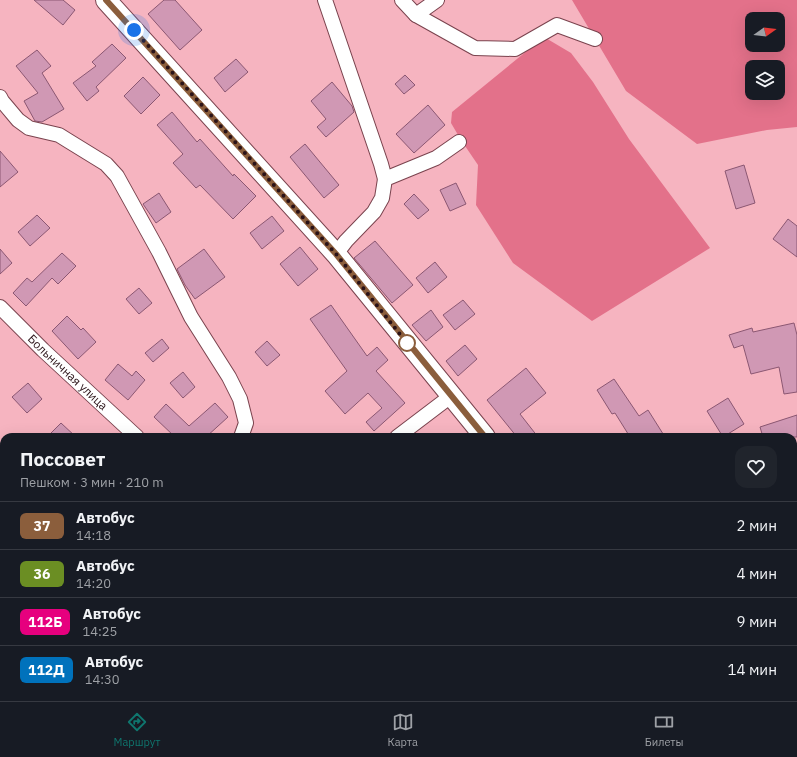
<!DOCTYPE html>
<html lang="ru">
<meta charset="utf-8">
<style>
:root{--surface:#171b24;--page:#20242c;--text:#f1f3f6;--muted:#9ea1a6;--line:#363941;--accent:#0f766e}
body{margin:0;font-family:"IBM Plex Sans",sans-serif;background:var(--page);color:var(--text);height:100vh;display:flex;flex-direction:column;font-size:15px;white-space:nowrap}
*{box-sizing:border-box;margin:0}
p{font-size:13px;color:var(--muted)}
.icon{flex:none;width:22px;height:22px;fill:none;stroke:currentColor;stroke-width:2;stroke-linecap:round;stroke-linejoin:round}
.map{position:relative;flex:1;overflow:hidden}
.drawer{position:absolute;left:0px;top:433px;width:797px;height:268px;display:flex;flex-direction:column;background:var(--surface);border-radius:12px 12px 0 0;box-shadow:0 4px 16px #0002}
.drawer>*{flex:none}
.badge{padding:0 8px;border-radius:6px;font-size:14px;line-height:26px}
.needle{width:26px;rotate:76deg}
.controls{position:absolute;left:745px;top:12px;display:grid;gap:8px}
.controls a{display:grid;place-items:center;width:40px;height:40px;border-radius:8px;background:var(--surface);box-shadow:0 4px 16px #0002;font-size:20px}
.you{position:absolute;width:20px;height:20px;margin:-10px;border:3px solid #fff;border-radius:50%;background:#1a73e8;box-shadow:0 0 0 6px #1a73e833}
.map>.badge{position:absolute;translate:-50% -50%;box-shadow:0 0 0 2px #fff}
.round{display:grid;place-items:center;flex:none;width:42px;height:42px;border-radius:12px;background:var(--page)}
.summary{display:flex;align-items:center;justify-content:space-between;height:68px;padding:0 20px}
h1{font-size:19px;font-weight:800;line-height:30px}
ul{padding:0;list-style:none}
li{display:flex;align-items:center;gap:12px;height:48px;padding:0 20px;border-top:1px solid var(--line)}
li div{flex:1}
li b{display:block;font-size:15px}
li em{font-style:normal}
li .badge{min-width:44px;font-weight:700;text-align:center}
.tab-bar{display:flex;justify-content:space-around;align-items:center;height:56px;border-top:1px solid var(--line);background:var(--surface);font-size:11px;color:var(--muted)}
.tab-bar a{display:grid;justify-items:center;gap:2px}
.tab-bar .on{color:var(--accent)}
.map>svg:first-child{display:block}
.green{fill:#e3718a;fill-rule:evenodd}
.building{fill:#d098b4;stroke:#8b5772}
.lines{fill:none;stroke-linecap:round;stroke-linejoin:round}
.lane-casing{stroke:#7a434e;stroke-width:9}
.street-casing{stroke:#7a434e;stroke-width:16}
.secondary-casing{stroke:#7a434e;stroke-width:22}
.lane{stroke:#fff;stroke-width:7}
.street{stroke:#fff;stroke-width:14}
.secondary{stroke:#fff;stroke-width:20}
.line-casing{stroke:#fff;stroke-width:9}
.line{stroke:#8b5e3c;stroke-width:6}
.walk{stroke:#2a1318;stroke-width:4;stroke-dasharray:0 7.2}
.stop-dot{fill:#fff;stroke:#8b5e3c;stroke-width:2}
.labels{text-anchor:middle;stroke-width:4;stroke-linejoin:round;paint-order:stroke}
.street-label{font-size:12px;fill:#2a1318;stroke:#fbc6ce}
</style>
<div class="map">
<svg width="797" height="701" viewBox="0 0 797 701">
<rect width="100%" height="100%" fill="#f6b4c0"/>
<path class="green" d="M572,0h225v127l-30,3 -70,14 -71,-53zM752,19h26v26h-26zM752,67h26v26h-26z
M544,37l27,16 22,29 36,57 81,109 -118,73 -79,-58 -37,-58 2,-40 -17,-25 -10,-17 1,-11z"/>
<path class="building" d="M34,0h29l12,10 -12,15z
M164,0h11l27,30 -22,20 -32,-36z
M112,44l14,14 -30,29 3,4 -12,10 -14,-18 23,-17 -4,-4z
M37,50l14,16 -9,7 22,36 -22,13 -7,-1 -11,-20 14,-8 -22,-27z
M236,59l12,13 -23,20 -11,-14z
M405,75l10,10 -11,9 -9,-10z
M143,77l17,18 -19,19 -17,-18z
M332,82l20,24 2,6 -28,25 -9,-10 9,-8 -15,-18z
M428,105l17,20 -31,28 -18,-19z
M172,112l25,30 3,-3 33,37 1,-2 22,22 -23,23 -33,-34 -4,3 -23,-25 10,-9 -26,-29z
M305,144l34,41 -15,13 -34,-41z
M0,151l18,21 -18,15z
M744,165l11,38 -19,6 -11,-38z
M456,183l10,21 -16,7 -10,-21z
M159,193l12,19 -15,11 -13,-19z
M414,194l15,16 -11,9 -14,-15z
M37,215l13,13 -20,18 -12,-14z
M272,216l12,15 -22,18 -12,-16z
M788,219l9,7v31l-24,-18z
M375,241l38,44 -21,18 -38,-45z
M300,247l18,22 -20,17 -18,-22z
M0,249l12,14 -12,11z
M204,249l21,28 -30,22 -10,-14 -8,-16z
M62,253l14,13 -18,18 -6,-6 -26,28 -13,-13 14,-15 5,4z
M435,262l12,15 -19,16 -12,-15z
M139,288l13,15 -13,11 -13,-15z
M463,300l12,14 -20,16 -12,-15z
M331,305l36,51 10,-9 11,13 -12,11 29,32 -31,28 -8,-9 16,-14 -14,-15 -23,21 -20,-23 22,-20 -37,-52z
M431,310l12,17 -17,14 -14,-16z
M67,316l14,14 2,-2 13,14 -18,17 -26,-28z
M794,323l3,12v57l-13,2 -5,-27 -28,7 -8,-29 -9,3 -5,-13 23,-7 1,4z
M162,339l7,9 -16,14 -8,-9z
M267,341l13,14 -13,11 -12,-14z
M465,345l12,14 -19,17 -12,-15z
M118,364l14,12 4,-5 9,9 -17,20 -23,-20z
M526,368l20,25 -26,21 18,23h-21l-30,-37z
M183,372l12,15 -12,11 -13,-15z
M614,379l25,37 9,-6 17,27h-35l-15,-24 -3,1 -15,-24z
M28,383l14,16 -15,14 -15,-16z
M728,398l16,26 -21,13 -16,-26z
M215,403l13,14 -22,20h-31l-21,-20 12,-13 23,22z
M797,415v22h-34l-3,-10z
M61,423l15,14h-29z"/>
<g class="lines">
<defs>
<path id="lane" d="M0,466l4,4
M97,697l12,4
M223,697l4,4"/>
<g id="street">
<path d="M325,0l56,164 4,15"/>
<path d="M402,0l14,15 21,-15"/>
<path d="M416,15l59,33 40,1 42,-24 38,14"/>
<path d="M0,97l2,4 16,19 11,8 30,7 8,5 39,24 11,12 42,76 32,65 38,60 11,22 6,24 -5,14"/>
<path d="M336,254l10,-13 28,-29 8,-14 3,-19 51,-21 23,-16"/>
<path id="s1" d="M0,307l43,43 94,87"/>
<path d="M397,437l54,-41"/>
<path d="M793,627l4,-3"/>
<path d="M242,697l13,4"/>
<path d="M12,701l4,-4"/>
<path d="M257,701l14,-2 6,-2"/>
<path d="M713,701l4,-4"/>
</g>
<path id="secondary" d="M106,0l230,254 149,183
M690,697l2,4"/>
</defs>
<use href="#lane" class="lane-casing"/>
<use href="#street" class="street-casing"/>
<use href="#secondary" class="secondary-casing"/>
<use href="#lane" class="lane"/>
<use href="#street" class="street"/>
<use href="#secondary" class="secondary"/>
</g>
<g class="lines">
<defs>
<path id="line" d="M106,0l230,254 149,183"/>
</defs>
<use href="#line" class="line-casing"/>
<use href="#line" class="line"/>
<path class="walk" d="M134,30l202,224 71,89"/>
</g>
<circle class="stop-dot" cx="407" cy="343" r="8"/>
<g class="labels">
<g class="street-label">
<text dy="4" stroke="none"><textPath href="#s1" startOffset="94">Больничная улица</textPath></text>
</g>
</g>
</svg>
<div class="controls">
<a><svg class="needle" viewBox="-14 -14 28 28"><path d="M0-13l5 13h-10z" fill="#e53935"/><path d="M0 13l5-13h-10z" fill="#9ea1a6"/></svg></a>
<a><svg class="icon" aria-label="layers" viewBox="0 0 24 24"><path d="M12 4l9 5-9 5-9-5zM3 14l9 5 9-5"/></svg></a>
</div>
<div class="you" style="left:134px;top:30px"></div>
<section class="drawer">
<div class="summary"><div><h1>Поссовет</h1><p>Пешком · 3 мин · 210 m</p></div><a class="round"><svg class="icon" aria-label="heart" viewBox="0 0 24 24"><path d="M12 20l-8-8c-3-5 5-10 8-4 3-6 11-1 8 4z"/></svg></a></div>
<ul>
<li><span class="badge" style="background:#8b5e3c;color:#fff">37</span><div><b>Автобус</b><p>14:18</p></div><em>2 мин</em></li>
<li><span class="badge" style="background:#6b8e23;color:#fff">36</span><div><b>Автобус</b><p>14:20</p></div><em>4 мин</em></li>
<li><span class="badge" style="background:#e6007e;color:#fff">112Б</span><div><b>Автобус</b><p>14:25</p></div><em>9 мин</em></li>
<li><span class="badge" style="background:#0072bc;color:#fff">112Д</span><div><b>Автобус</b><p>14:30</p></div><em>14 мин</em></li>
</ul>
</section>
</div>
<nav class="tab-bar">
<a class="on"><svg class="icon" aria-label="directions" viewBox="0 0 24 24"><path d="M12 3l9 9-9 9-9-9zM9 14v-3h6M13 9l2 2-2 2"/></svg>Маршрут</a>
<a><svg class="icon" aria-label="map" viewBox="0 0 24 24"><path d="M3 6l6-2 6 2 6-2v14l-6 2-6-2-6 2zM9 4v14M15 6v14"/></svg>Карта</a>
<a><svg class="icon" aria-label="tickets" viewBox="0 0 24 24"><path d="M3 7h18v10H3zM15 7v10"/></svg>Билеты</a>
</nav>
